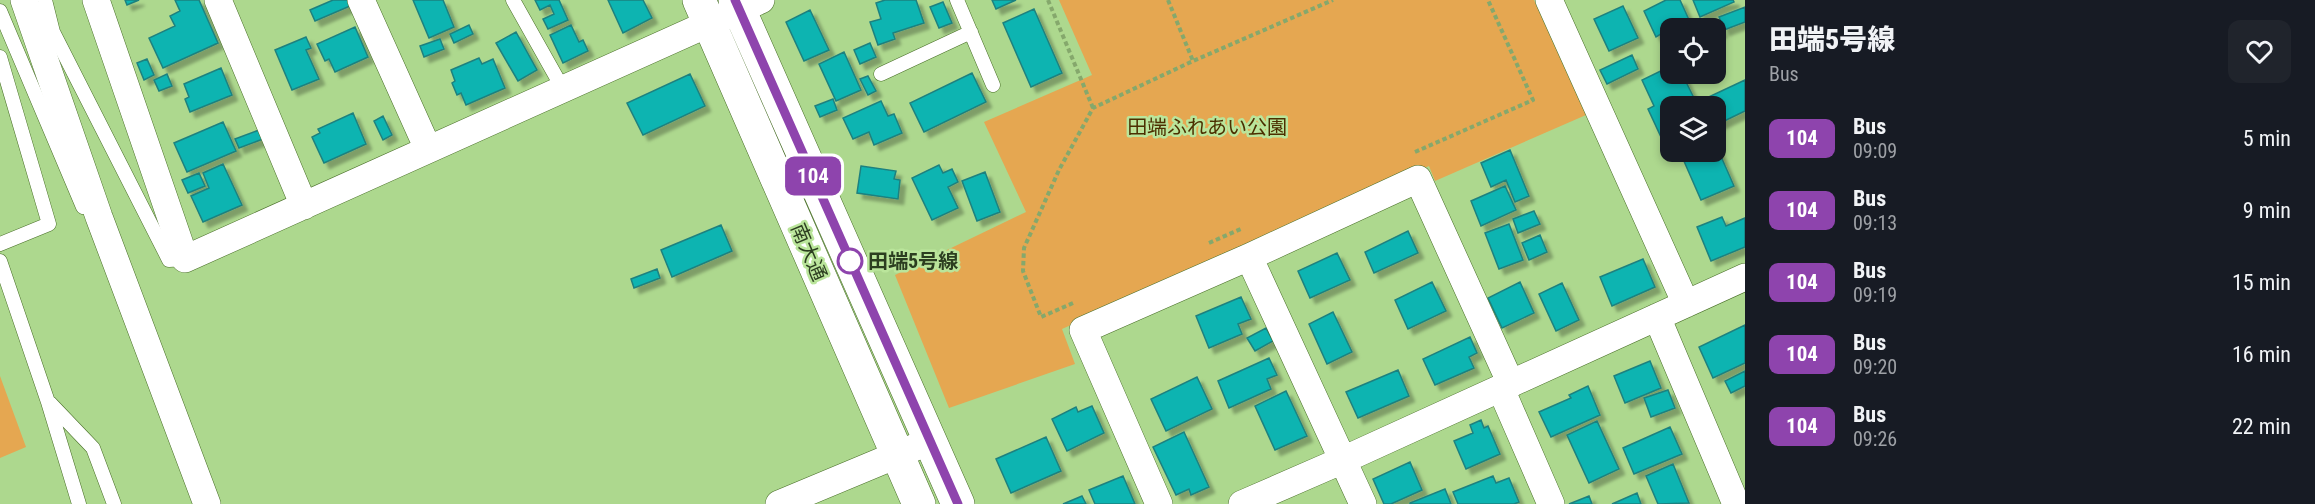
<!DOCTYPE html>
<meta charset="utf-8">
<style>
:root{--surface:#171b24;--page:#20242c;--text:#f1f3f6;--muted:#9ea1a6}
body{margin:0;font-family:"Roboto Condensed","Noto Sans JP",sans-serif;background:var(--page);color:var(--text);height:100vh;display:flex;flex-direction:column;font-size:22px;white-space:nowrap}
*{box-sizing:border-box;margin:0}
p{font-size:20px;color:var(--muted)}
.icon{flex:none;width:33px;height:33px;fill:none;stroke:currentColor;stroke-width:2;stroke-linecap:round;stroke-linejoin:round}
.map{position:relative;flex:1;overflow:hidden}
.drawer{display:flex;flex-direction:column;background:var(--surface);width:570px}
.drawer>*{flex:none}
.badge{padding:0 12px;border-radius:9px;font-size:21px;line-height:39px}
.fabs{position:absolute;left:1660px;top:18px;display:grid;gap:12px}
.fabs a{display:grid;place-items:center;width:66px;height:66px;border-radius:12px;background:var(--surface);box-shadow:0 3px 9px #0003;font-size:30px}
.map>.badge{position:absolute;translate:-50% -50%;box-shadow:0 0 0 3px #fff}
.round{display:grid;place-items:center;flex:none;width:63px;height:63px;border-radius:12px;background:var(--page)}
.overview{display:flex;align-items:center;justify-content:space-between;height:102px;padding:0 24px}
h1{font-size:28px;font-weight:800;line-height:45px}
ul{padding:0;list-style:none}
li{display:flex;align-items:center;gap:18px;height:72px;padding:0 24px}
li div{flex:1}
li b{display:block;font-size:22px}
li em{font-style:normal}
li .badge{min-width:66px;font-weight:700;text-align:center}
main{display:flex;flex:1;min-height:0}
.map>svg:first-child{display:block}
.green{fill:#e5a751}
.building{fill:#0cb4b1;stroke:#1e817f;stroke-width:1.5;filter:url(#shadow)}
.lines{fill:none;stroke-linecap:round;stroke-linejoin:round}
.lane-casing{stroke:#486e27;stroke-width:15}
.street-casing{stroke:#486e27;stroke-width:28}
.secondary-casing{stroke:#486e27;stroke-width:34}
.path{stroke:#85a86c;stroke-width:4;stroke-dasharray:4.5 3;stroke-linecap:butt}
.lane{stroke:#fff;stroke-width:14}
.street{stroke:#fff;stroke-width:27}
.secondary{stroke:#fff;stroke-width:33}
.line-casing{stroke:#fff;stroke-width:14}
.line{stroke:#8e44ad;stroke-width:9}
.stop-dot{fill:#fff;stroke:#8e44ad;stroke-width:3}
.labels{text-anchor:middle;stroke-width:5;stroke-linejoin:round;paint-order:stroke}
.park-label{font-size:20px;fill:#4c2f00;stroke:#bae59b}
.street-label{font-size:20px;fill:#2c3e20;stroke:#bae59b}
.stop-label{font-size:20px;font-weight:bold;fill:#2c3e20;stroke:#bae59b;text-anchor:start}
</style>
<main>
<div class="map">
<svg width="1745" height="504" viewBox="0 0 1745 504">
<defs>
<filter id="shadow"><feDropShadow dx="5.5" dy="5.5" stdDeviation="1.5" flood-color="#0004"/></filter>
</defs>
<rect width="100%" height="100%" fill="#add88e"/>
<path class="green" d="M1059,0h475l52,115 -151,66 -6,-15 -367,163 13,35 -126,44 -54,-133 131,-63 -42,-90 108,-47z
M0,376l26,71 -26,11z"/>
<path class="building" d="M125,0h14l-12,5z
M175,0h24l19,43 -55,25 -14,-30 26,-12 -5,-10 10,-5z
M333,0h15l2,6 -35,15 -5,-11z
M413,0h30l11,27 -25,11z
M535,0h24l9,20 -20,9 -5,-10 11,-5 -4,-9 -10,5z
M608,0h35l9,18 -29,15z
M885,0h31l8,23 -31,10 2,6 -17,6 -8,-23 11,-3 -5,-16z
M992,0h24l-20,9z
M1666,0h14l10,22 -19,6 -15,9 -12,-26z
M1693,0h40l1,2 -34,15z
M943,2l9,21 -13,5 -9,-21z
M1623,6l15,32 -29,13 -15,-32z
M1745,7v15l-21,8 -5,-13z
M1034,9l28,64 -31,14 -28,-64z
M810,10l19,40 -25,11 -18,-39z
M1715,19l6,13 -5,2v-6h-21z
M469,25l4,9 -19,9 -4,-9z
M571,25l8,17 4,-2 5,11 -25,12 -13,-28z
M355,27l13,30 -33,15 -6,-13 -4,2 -8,-17z
M516,32l21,38 -19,11 -22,-38z
M306,37l5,11 -5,2 13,29 -27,11 -17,-40z
M440,39l4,10 -20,8 -4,-11z
M870,43l6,14 -16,7 -6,-14z
M844,52l17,38 -25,11 -17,-37z
M1632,55l6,14 -31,15 -7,-14z
M479,58l3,6 11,-5 12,29 -39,17 -5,-12 -4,2 -5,-12 3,-2 -4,-11z
M147,59l7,16 -10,5 -7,-17z
M1671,66v8h11l16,32h-27v27l-10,4 -13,-28 6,-3 -12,-26z
M221,68l11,27 -42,17 -5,-13 4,-2 -5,-13z
M972,73l14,29 -62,30 -14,-29z
M167,74l5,12 -13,5 -5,-11z
M690,74l15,32 -62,29 -16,-32z
M868,76l8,15 -8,4 -8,-16z
M1745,80v31l-29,14v-19h-11l-3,-6z
M833,99l4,11 -17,7 -5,-11z
M881,101l7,15 6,-2 8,19 -28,12 -5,-13 -16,7 -10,-21z
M353,113l13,31 -42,19 -12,-26 8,-4 -2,-4z
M383,116l9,19 -9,5 -9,-19z
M223,122l13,29 -49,21 -13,-29z
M259,130l4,9 -24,9 -4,-9z
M1716,145l18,41 -33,14 -18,-41 17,-7h16z
M1510,150l19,46 -14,6 -9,-22 -15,7 -10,-24z
M223,164l19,41 -39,17 -12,-26 18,-8 -6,-15z
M939,165l4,8 9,-4 6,13 -10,5 10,21 -26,12 -20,-42z
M861,166l35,5 -2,8 6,1 -2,19 -41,-6z
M985,172l15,40 -23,9 -15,-40z
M199,173l6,13 -17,7 -6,-13z
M1505,186l11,24 -35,16 -10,-25z
M1534,211l6,13 -22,9 -5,-14z
M1722,217l4,9 19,-8v29l-34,14 -14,-34z
M1509,224l14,36 -24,9 -14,-36z
M721,225l11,26 -60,26 -11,-27z
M1408,231l10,22 -44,20 -9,-21z
M1540,235l7,17 -18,8 -7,-17z
M1337,253l13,27 -40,18 -12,-27z
M1643,259l12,28 -43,19 -12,-29z
M657,269l3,9 -26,10 -3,-9z
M1432,282l14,29 -38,18 -13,-29z
M1520,282l14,31 -32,15 -14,-30z
M1562,283l17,37 -23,11 -17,-37z
M1241,297l10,22 -13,5 4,10 -33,14 -13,-32z
M1333,312l19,40 -25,12 -18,-40z
M1745,325v38l-32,15 -14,-31z
M1266,328l7,13 -18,10 -8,-13z
M1470,337l7,16 -8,4 5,11 -39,17 -12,-26z
M1269,358l8,17 -10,4 4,10 -42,19 -11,-27z
M1650,361l11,27 -36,15 -11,-27z
M1398,370l11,26 -51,22 -12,-26z
M1745,371v15l-14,7 -6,-12z
M1197,377l15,32 -46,22 -15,-32z
M1588,386l12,29 -49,22 -12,-25 32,-14 -2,-3z
M1668,390l7,18 -24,9 -7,-19z
M1286,391l21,45 -32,14 -20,-44z
M1092,406l12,27 -37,18 -15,-32 24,-12 2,5z
M1481,420l3,8 4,-2 12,28 -34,15 -12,-28 19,-8 -3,-8z
M1597,421l22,48 -30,14 -22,-48z
M1670,427l12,27 -48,20 -11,-26z
M1184,432l25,55 -18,8 -2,-6 -13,6 -23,-48z
M1046,437l15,34 -50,22 -15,-34z
M1410,462l12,28 -31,14h-7l-11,-25z
M1673,464l16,39 -31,1 -12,-28z
M1123,476l12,28h-40l-6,-14z
M1493,476l3,7 13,-5 10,24 -5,2h-56l-5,-12z
M1445,489l6,15h-41v-1z
M1637,493l4,11h-29z
M1082,496l4,8h-23z
M1589,496l3,8h-23z"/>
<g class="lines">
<defs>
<path id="lane" d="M45,0l8,32 116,228 16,-1
M513,0l50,89
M957,0l36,85
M0,11l83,196
M0,57l49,167 -49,20
M881,74l90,-42
M0,261l48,141 31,102
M50,403l43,45 21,56"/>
<path id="street" d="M24,0l75,217 108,287
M96,0l89,259 576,-259
M218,0l86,206
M361,0l67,149
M1549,0l137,304
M1249,257l114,247
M1657,317l79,187
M1501,389l50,115
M779,504l151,-63
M1159,504l-76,-174 166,-73 169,-78 93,205
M1242,504l101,-44 402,-183"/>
<path id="secondary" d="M699,0l220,504
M735,0l223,504"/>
</defs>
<use href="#lane" class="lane-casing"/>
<use href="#street" class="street-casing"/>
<use href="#secondary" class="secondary-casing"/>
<path class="path" d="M1048,0l45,108
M1168,0l25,61
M1415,152l118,-52 -45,-100
M1209,243l34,-15
M1073,303l-32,14 -18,-46 1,-23 35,-78 34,-62 100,-47 140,-61"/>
<use href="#lane" class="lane"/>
<use href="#street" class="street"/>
<use href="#secondary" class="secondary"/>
</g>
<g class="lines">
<defs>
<path id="line" d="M735,0l223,504"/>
</defs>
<use href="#line" class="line-casing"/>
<use href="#line" class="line"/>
</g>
<circle class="stop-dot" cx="850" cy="261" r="12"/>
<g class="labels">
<g class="park-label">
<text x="1207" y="134">田端ふれあい公園</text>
</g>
<g class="street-label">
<text transform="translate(809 252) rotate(67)" y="7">南大通</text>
</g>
<g class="stop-label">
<text x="868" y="268">田端5号線</text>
</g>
</g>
</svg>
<div class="fabs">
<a><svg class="icon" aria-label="locate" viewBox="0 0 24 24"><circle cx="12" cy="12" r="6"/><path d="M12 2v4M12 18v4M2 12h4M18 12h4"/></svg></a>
<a><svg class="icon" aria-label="layers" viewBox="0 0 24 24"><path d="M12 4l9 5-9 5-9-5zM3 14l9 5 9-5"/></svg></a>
</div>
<b class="badge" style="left:813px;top:176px;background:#8e44ad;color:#fff">104</b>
</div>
<section class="drawer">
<div class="overview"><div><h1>田端5号線</h1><p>Bus</p></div><a class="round"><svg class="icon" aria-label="heart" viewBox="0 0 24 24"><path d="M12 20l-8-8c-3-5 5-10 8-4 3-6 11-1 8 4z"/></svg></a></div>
<ul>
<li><span class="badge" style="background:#8e44ad;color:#fff">104</span><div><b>Bus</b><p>09:09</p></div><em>5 min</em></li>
<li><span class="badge" style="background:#8e44ad;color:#fff">104</span><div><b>Bus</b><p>09:13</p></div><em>9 min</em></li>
<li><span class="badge" style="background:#8e44ad;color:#fff">104</span><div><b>Bus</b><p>09:19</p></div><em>15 min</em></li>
<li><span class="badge" style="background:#8e44ad;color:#fff">104</span><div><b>Bus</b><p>09:20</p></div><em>16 min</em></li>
<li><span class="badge" style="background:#8e44ad;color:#fff">104</span><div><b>Bus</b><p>09:26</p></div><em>22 min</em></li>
</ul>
</section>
</main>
